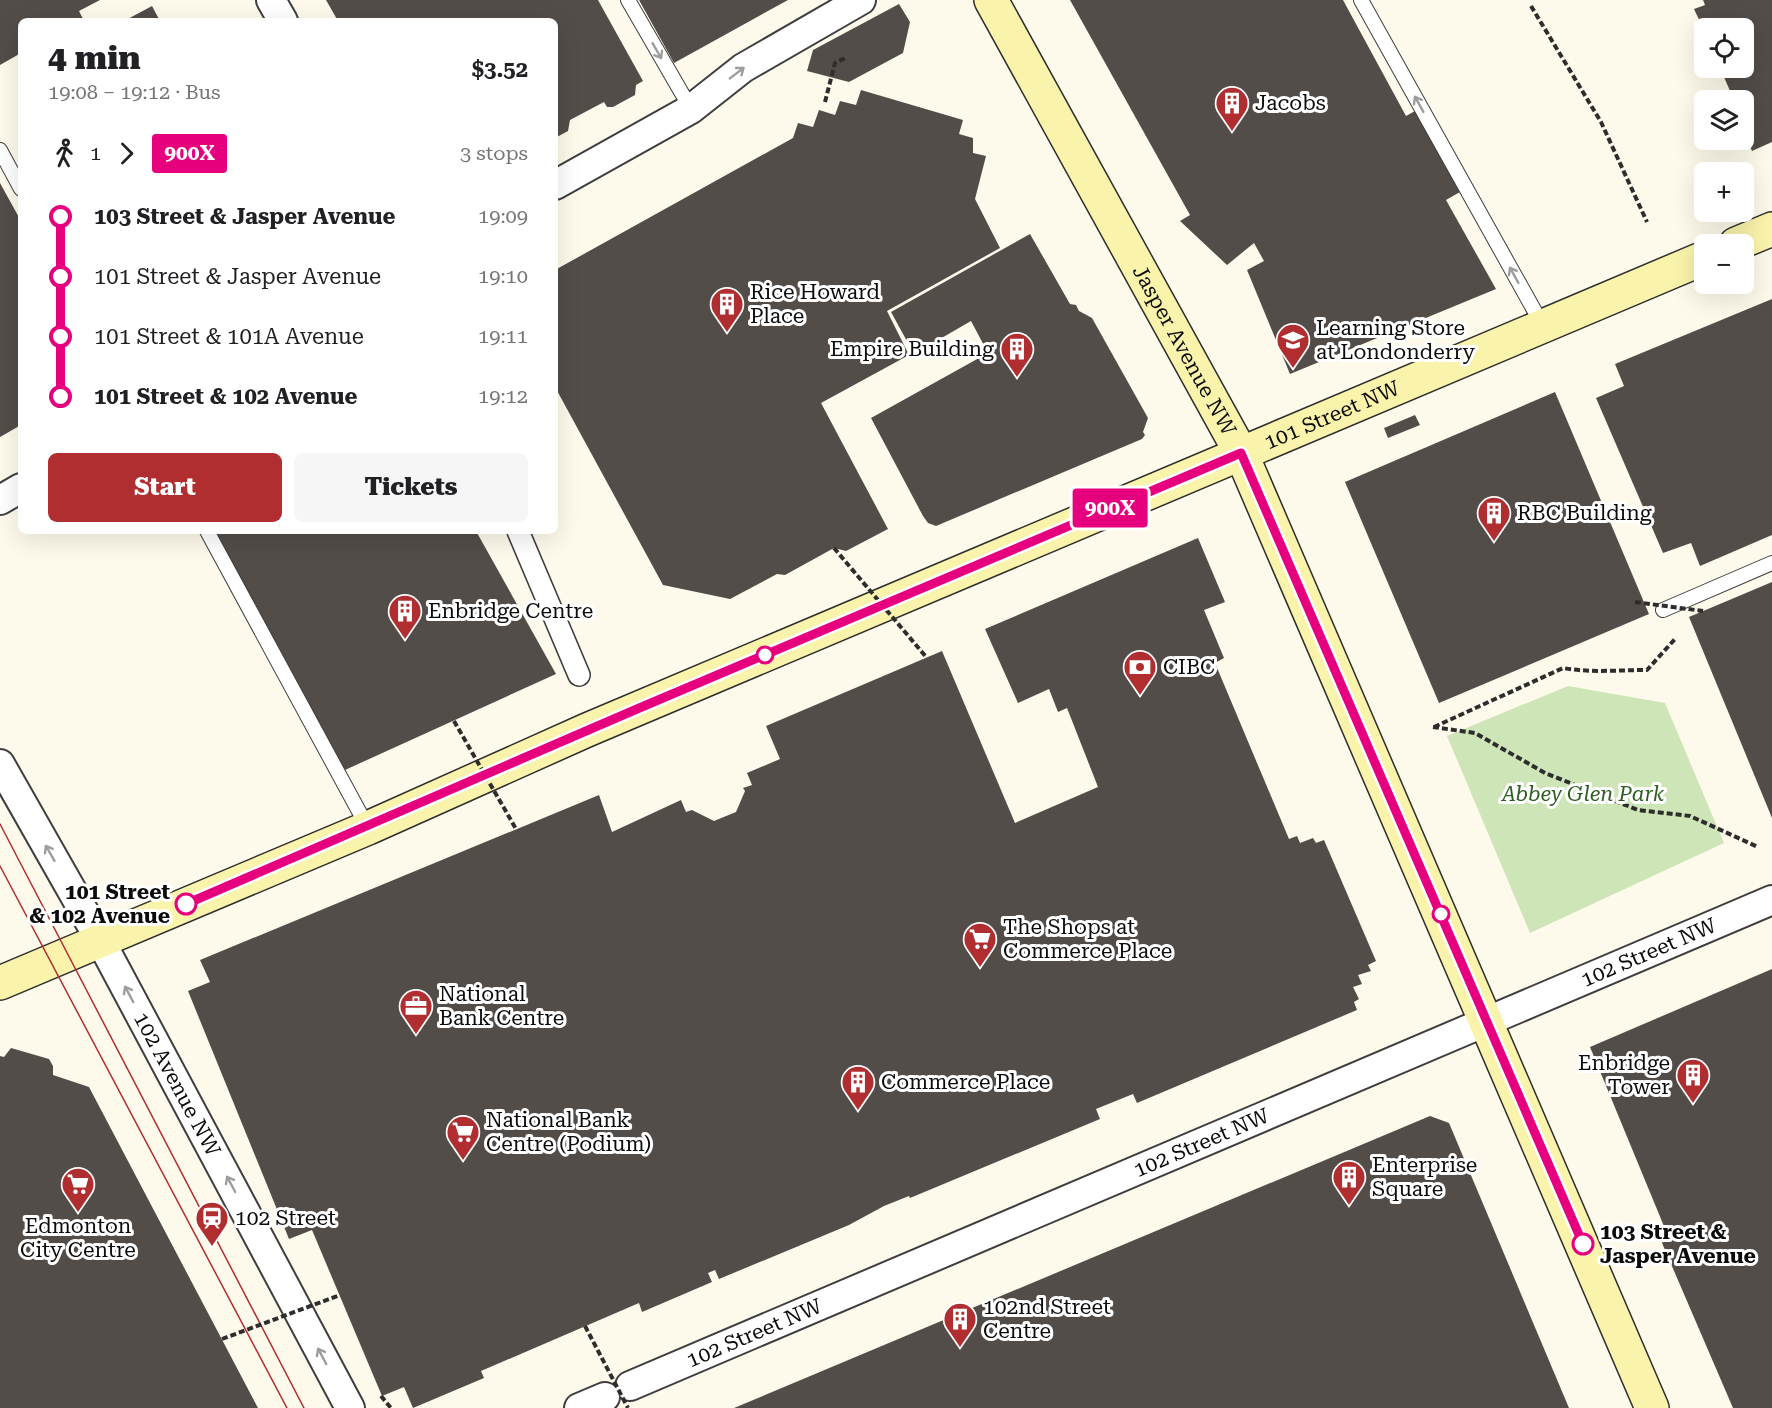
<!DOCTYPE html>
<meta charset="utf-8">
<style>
:root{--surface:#fff;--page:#f6f6f6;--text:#202124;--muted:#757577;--accent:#b02e30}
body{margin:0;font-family:"Roboto Serif",serif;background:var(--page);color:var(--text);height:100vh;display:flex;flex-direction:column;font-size:22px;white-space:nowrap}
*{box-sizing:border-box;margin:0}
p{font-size:20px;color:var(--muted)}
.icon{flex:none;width:33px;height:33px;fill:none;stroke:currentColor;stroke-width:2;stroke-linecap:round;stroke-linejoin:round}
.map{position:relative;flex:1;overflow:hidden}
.details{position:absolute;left:18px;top:18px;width:540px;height:516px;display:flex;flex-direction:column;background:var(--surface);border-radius:9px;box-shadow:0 6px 24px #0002}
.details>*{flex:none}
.badge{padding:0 12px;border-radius:4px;font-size:21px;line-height:39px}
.controls{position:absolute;left:1694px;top:18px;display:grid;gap:12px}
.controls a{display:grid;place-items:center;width:60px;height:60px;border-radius:9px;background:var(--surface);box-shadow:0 6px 24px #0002;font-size:30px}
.map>.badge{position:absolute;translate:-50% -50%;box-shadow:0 0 0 3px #fff}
.legs{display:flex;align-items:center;gap:9px;height:66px;padding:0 30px;font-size:20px}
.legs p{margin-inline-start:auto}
.head{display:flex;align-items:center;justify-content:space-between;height:102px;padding:0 30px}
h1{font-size:33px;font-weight:800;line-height:45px}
.action{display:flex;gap:12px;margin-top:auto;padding:12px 30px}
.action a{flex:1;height:69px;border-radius:9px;background:var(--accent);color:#fff;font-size:24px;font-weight:800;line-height:69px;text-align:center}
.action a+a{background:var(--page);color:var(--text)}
ul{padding:0 30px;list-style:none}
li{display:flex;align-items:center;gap:21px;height:60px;font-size:22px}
li i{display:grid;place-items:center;width:9px;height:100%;margin:0 8px;background:currentColor}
li i::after{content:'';width:15px;height:15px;margin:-8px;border:4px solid;border-radius:50%;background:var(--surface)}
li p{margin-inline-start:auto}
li:first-child i{background:linear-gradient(#0000 50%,currentColor 0)}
li:last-child i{background:linear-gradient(currentColor 50%,#0000 0)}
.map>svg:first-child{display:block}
.green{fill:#cee5b8}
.building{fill:#534d49}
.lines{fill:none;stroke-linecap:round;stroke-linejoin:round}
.service-casing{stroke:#3e3e3e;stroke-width:16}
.pedestrian-casing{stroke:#3e3e3e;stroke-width:24}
.minor-casing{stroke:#3e3e3e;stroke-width:32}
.secondary-casing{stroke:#2d2d2d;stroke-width:36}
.path{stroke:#2d2d2d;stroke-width:4;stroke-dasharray:6 3;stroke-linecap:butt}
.service{stroke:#fff;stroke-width:14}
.pedestrian{stroke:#fff;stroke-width:21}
.minor{stroke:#fff;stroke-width:28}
.secondary{stroke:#f9f3ab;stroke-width:33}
.tram{stroke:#b02e30;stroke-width:1.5}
.path-bridge{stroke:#2d2d2d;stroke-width:4;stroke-dasharray:6 3;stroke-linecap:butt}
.oneway{stroke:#9d9d9d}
.line-1-casing{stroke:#fff;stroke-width:14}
.line-1{stroke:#e6007e;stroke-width:9}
.stop-1-dot{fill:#fff;stroke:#e6007e;stroke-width:3}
.labels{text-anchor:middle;stroke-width:6;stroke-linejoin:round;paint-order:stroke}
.poi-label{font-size:21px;fill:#0b0b0b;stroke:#fff;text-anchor:start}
.street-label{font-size:21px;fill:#0b0b0b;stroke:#fff}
.park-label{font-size:21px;font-style:italic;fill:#2c5d21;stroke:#fff}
.stop-label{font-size:21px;font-weight:bold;fill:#0b0b0b;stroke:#fff;text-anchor:end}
</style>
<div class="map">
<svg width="1772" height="1408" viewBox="0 0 1772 1408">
<rect width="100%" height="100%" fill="#fefaeb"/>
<path class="green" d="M1568,686l97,17 59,140 -194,90 -83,-197z"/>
<path class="building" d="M0,0h100l-21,11 4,8 -4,2h-58v32l-21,12z
M326,0h272l45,81 -7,4 -1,10 -22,12h-6l-3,-5 -34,18 -2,11 -13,7v-117h-217z
M639,0h149l-114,63z
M1070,0h273l63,116 9,-5 45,81 -14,8 50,89 -206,85 -43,-104 17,-9 -10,-18 -27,22 -47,-44 10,-6z
M1703,0h69v142l-20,9 -9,-20v-31h-9l-14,-32h23v-40h-40l-9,-19 11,-4z
M899,4l11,18 -7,31 -54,29 -42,-11 6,-21z
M152,6l8,15h-36z
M861,90l102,30 -4,14 14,4v15l13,3 -11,43 25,49 -113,63 22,44 -88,48 67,126 -42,22 -12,-3 -49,27 -8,-1 -47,25 -67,-14 -108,-198v-117l238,-132 5,-15 15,4 6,-17 16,5 5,-14 16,4z
M0,183l21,38v204l-21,12z
M1030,234l40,70 6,1 3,6 13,7 56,100 -5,14 2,3 -3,4 -206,87 -8,-3 -5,-7 -52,-98 117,-65 -17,-32 -57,33 -23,-42z
M1772,299v236l-72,31 -9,-23 -28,10 -67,-155 28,-12 -9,-22z
M1555,392l94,222 -210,89 -94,-221z
M1415,415l5,10 -32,13 -4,-10z
M214,531h262l80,143 -211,96z
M1198,538l27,64 -21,8 20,48 -9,5 74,176 8,-3 3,7 13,-5 3,5 8,-3 52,121 -8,4 3,6 -13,4 4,9 -9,3 6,12 -5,3 3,8 -220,93 -4,-9 -37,15 4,10 -190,79 -1,-2 -25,10 -35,19 -130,54 -4,-9 -7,3 4,9 -70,30 -3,-9 -158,68 3,7 -71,30 -9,-21 -22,9 -70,-166 -23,9 -101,-248 22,-9 -10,-22 399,-165 13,37 69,-32 5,12 6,-2 22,11 22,-9 9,-21 -2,-3 9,-3 -5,-12 33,-14 -14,-33 176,-75 73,172 83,-36 -31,-79 -9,4 -9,-23 -31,14 -33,-74z
M1772,582v236l-83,-201z
M1772,969v439h-39l-71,-165 6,-7 -78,-189z
M11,1048l38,11 4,7v9l36,12 169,321h-258v-352l4,1z
M1430,1116l19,7 120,285h-835z"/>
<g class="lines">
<defs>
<path id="service" d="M628,0l63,109
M1361,0l182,326
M0,150l21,39
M207,531l161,297
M1663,610l109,-47"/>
<path id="pedestrian" d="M518,531l61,144"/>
<g id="minor">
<path d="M271,0l12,21"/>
<path d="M555,185l136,-76 52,-41 118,-68"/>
<path d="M0,500l21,-12"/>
<path id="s1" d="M0,764l100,176 250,468"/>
<path id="s2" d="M630,1386l1142,-486"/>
<path d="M579,1408l26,-11"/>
</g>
<g id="secondary">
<path id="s3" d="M991,0l250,453 411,955"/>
<path d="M1736,244l36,-15"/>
<path id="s4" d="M0,983l368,-155 219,-98 1117,-472"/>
</g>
</defs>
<use href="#service" class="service-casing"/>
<use href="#pedestrian" class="pedestrian-casing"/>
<use href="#minor" class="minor-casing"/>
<use href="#secondary" class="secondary-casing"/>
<path class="path" d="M1531,6l70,116 46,100
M825,102l10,-39 12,-6
M1433,727l42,6 70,40 93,37 52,6 68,31
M1434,727l129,-59c28,5 56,2 84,2l28,-31
M381,1396l10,12"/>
<use href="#service" class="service"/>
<use href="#pedestrian" class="pedestrian"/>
<use href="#minor" class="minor"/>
<use href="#secondary" class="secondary"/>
<path class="tram" d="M0,824l304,584
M0,866l287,542"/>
<path class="path-bridge" d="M834,548l93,110
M1635,602l68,9
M454,721l62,108
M585,1326l43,82
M222,1339l118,-44"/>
</g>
<defs><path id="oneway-shaft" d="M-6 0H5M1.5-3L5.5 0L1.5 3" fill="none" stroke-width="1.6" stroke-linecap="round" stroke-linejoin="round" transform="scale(1.5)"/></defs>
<g class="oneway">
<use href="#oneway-shaft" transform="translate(657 51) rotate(60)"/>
<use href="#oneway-shaft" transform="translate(737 73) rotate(-37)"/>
<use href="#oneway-shaft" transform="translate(1419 104) rotate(-119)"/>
<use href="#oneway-shaft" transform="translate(1514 275) rotate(-119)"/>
<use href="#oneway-shaft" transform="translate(50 853) rotate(-120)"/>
<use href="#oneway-shaft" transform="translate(129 994) rotate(-118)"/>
<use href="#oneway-shaft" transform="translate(231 1184) rotate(-118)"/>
<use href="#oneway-shaft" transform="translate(322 1356) rotate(-118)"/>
</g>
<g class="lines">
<defs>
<path id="line-1" d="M186,904l451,-195 604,-256 342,791"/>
</defs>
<use href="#line-1" class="line-1-casing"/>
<use href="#line-1" class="line-1"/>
</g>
<defs>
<symbol id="building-pin" viewBox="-11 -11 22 30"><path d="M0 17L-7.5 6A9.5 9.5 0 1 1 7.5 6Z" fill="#b02e30" stroke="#fff"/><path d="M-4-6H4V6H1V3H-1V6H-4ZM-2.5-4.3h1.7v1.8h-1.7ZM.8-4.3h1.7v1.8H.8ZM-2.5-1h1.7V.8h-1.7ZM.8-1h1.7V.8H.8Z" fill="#fff"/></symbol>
<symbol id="school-pin" viewBox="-11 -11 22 30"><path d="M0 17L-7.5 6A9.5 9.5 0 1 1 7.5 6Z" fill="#b02e30" stroke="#fff"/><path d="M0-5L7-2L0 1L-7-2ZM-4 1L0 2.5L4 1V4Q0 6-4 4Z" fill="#fff"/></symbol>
<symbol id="bank-pin" viewBox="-11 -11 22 30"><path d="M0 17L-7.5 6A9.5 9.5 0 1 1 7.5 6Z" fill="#b02e30" stroke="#fff"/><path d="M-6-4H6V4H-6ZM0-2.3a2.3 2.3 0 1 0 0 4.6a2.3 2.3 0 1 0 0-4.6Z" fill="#fff"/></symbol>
<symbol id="supermarket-pin" viewBox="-11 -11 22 30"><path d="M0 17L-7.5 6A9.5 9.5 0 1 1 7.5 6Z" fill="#b02e30" stroke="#fff"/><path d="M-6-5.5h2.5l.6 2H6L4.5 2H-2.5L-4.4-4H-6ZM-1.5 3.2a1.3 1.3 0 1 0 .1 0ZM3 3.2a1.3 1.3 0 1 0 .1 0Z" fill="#fff"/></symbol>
<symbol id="office-pin" viewBox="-11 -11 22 30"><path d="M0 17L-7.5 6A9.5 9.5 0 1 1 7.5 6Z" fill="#b02e30" stroke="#fff"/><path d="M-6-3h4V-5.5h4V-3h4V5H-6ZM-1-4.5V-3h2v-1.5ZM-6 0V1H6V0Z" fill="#fff"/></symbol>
<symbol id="station-pin" viewBox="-11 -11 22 30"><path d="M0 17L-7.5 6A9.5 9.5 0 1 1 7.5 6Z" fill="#b02e30" stroke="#fff"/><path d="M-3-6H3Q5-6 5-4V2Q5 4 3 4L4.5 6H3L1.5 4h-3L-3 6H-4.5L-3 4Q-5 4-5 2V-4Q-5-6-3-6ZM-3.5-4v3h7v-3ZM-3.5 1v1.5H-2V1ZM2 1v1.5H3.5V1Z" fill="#fff"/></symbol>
</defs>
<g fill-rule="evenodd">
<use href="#building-pin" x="1213" y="84" width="38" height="52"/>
<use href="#building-pin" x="708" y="285" width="38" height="52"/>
<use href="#school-pin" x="1274" y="321" width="38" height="52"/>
<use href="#building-pin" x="998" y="330" width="38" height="52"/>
<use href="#building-pin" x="1475" y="494" width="38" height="52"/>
<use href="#building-pin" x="386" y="592" width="38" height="52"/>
<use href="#bank-pin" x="1121" y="648" width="38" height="52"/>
<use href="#supermarket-pin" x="961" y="920" width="38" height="52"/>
<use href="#office-pin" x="397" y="987" width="38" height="52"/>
<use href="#building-pin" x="1674" y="1056" width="38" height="52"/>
<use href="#building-pin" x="839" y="1063" width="38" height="52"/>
<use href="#supermarket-pin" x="444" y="1113" width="38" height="52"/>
<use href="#building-pin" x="1330" y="1158" width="38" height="52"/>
<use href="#supermarket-pin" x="59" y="1165" width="38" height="52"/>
<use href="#station-pin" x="193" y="1199" width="38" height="52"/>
<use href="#building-pin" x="941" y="1300" width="38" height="52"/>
</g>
<g class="stop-1-dot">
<circle cx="765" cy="655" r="8"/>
<circle cx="186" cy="904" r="10"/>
<circle cx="1441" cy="914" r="8"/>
<circle cx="1583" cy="1244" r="10"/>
</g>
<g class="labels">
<g class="poi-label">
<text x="1255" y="110">Jacobs</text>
<text x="750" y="299">Rice Howard<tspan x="750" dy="24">Place</tspan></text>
<text x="1316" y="335">Learning Store<tspan x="1316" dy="24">at Londonderry</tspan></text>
<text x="994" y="356" text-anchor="end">Empire Building</text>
<text x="1517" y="520">RBC Building</text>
<text x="428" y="618">Enbridge Centre</text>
<text x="1163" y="674">CIBC</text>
<text x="1003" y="934">The Shops at<tspan x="1003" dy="24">Commerce Place</tspan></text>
<text x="439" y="1001">National<tspan x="439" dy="24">Bank Centre</tspan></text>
<text x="1670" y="1070" text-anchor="end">Enbridge<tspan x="1670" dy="24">Tower</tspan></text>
<text x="881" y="1089">Commerce Place</text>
<text x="486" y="1127">National Bank<tspan x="486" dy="24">Centre (Podium)</tspan></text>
<text x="1372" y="1172">Enterprise<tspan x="1372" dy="24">Square</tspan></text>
<text x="235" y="1225">102 Street</text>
<text x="78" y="1233" text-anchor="middle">Edmonton<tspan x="78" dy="24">City Centre</tspan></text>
<text x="983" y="1314">102nd Street<tspan x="983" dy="24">Centre</tspan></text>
</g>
<g class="street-label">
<text dy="7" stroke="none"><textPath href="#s3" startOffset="400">Jasper Avenue NW</textPath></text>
<text dy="7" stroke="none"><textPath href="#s4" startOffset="1448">101 Street NW</textPath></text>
<text dy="7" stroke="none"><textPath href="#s2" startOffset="1107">102 Street NW</textPath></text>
<text dy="7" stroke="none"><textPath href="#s1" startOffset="366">102 Avenue NW</textPath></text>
<text dy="7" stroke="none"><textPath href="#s2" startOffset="621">102 Street NW</textPath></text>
<text dy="7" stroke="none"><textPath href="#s2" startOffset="135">102 Street NW</textPath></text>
</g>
<g class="park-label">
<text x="1583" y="801">Abbey Glen Park</text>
</g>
<g class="stop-label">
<text x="170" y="899">101 Street<tspan x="170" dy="24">&amp; 102 Avenue</tspan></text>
<text x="1600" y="1239" text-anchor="start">103 Street &amp;<tspan x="1600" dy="24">Jasper Avenue</tspan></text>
</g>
</g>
</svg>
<div class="controls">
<a><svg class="icon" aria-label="locate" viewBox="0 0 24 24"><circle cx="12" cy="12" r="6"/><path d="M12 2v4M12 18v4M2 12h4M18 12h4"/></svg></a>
<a><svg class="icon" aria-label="layers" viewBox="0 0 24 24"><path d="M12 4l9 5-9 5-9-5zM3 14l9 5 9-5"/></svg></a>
<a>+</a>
<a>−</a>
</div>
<b class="badge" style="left:1110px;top:508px;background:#e6007e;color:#fff">900X</b>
<section class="details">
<div class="head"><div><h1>4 min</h1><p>19:08 – 19:12 · Bus</p></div><b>$3.52</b></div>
<div class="legs"><svg class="icon" aria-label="walk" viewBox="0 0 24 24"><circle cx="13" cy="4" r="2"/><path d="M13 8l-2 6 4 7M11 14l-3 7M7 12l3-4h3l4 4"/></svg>1<svg class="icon" aria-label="forward" viewBox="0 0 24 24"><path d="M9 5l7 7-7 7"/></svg><b class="badge" style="background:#e6007e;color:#fff">900X</b><p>3 stops</p></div>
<ul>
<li><i style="color:#e6007e"></i><b>103 Street &amp; Jasper Avenue</b><p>19:09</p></li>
<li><i style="color:#e6007e"></i><span>101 Street &amp; Jasper Avenue</span><p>19:10</p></li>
<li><i style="color:#e6007e"></i><span>101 Street &amp; 101A Avenue</span><p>19:11</p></li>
<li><i style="color:#e6007e"></i><b>101 Street &amp; 102 Avenue</b><p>19:12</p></li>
</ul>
<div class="action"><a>Start</a><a>Tickets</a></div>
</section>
</div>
